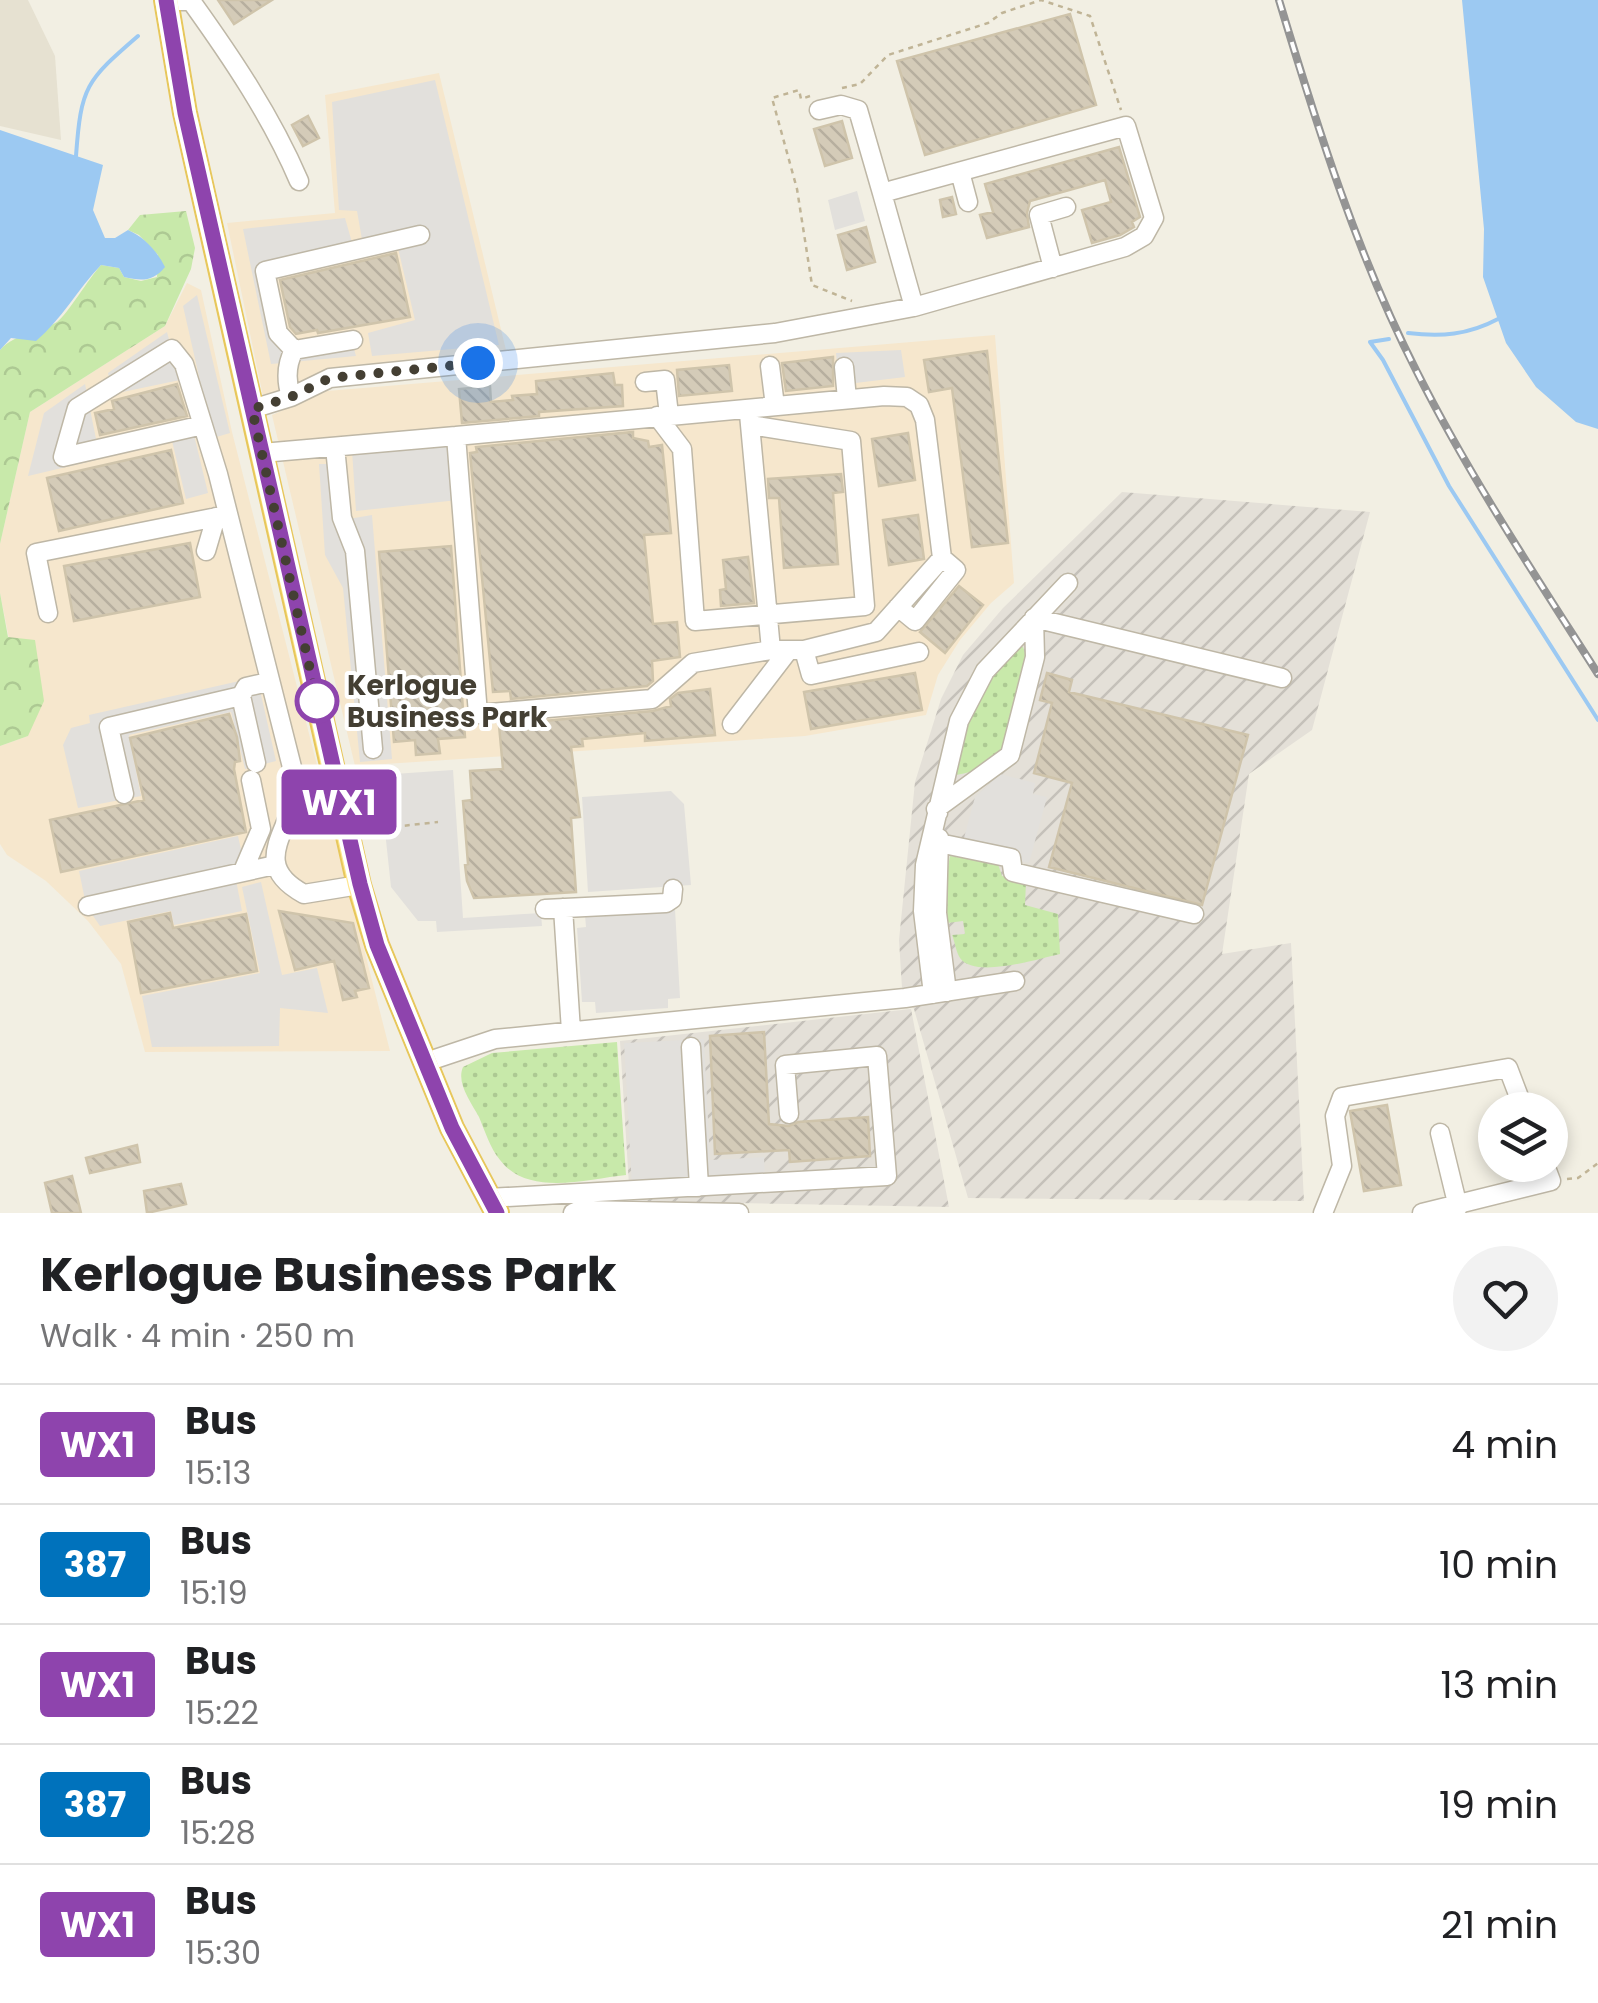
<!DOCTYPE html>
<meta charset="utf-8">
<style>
:root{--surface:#fff;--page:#f2f2f2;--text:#202124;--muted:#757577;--line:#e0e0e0}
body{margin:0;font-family:Poppins,sans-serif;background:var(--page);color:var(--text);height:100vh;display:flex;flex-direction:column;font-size:38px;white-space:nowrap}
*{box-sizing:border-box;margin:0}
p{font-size:32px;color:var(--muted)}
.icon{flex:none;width:55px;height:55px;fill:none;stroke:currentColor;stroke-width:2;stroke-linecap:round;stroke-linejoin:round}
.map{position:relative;height:1213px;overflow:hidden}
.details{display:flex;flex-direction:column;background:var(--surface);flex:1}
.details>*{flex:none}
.badge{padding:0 20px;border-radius:8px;font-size:35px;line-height:65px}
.controls{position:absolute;left:1478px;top:1092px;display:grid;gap:20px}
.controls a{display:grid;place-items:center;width:90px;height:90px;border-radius:50%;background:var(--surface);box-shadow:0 5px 15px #0003;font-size:50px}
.you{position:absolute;width:50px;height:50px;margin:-25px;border:8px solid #fff;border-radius:50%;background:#1a73e8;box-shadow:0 0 0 15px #1a73e833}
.map>.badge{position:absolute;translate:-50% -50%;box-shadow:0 0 0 5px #fff}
.round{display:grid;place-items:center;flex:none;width:105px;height:105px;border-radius:52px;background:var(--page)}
.overview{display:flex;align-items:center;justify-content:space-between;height:170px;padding:0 40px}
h1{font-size:48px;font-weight:700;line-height:75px}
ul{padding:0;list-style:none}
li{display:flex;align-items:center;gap:30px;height:120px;padding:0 40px;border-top:2px solid var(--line)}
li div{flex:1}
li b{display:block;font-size:38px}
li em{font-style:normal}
li .badge{min-width:110px;font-weight:700;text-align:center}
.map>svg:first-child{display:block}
.residential{fill:#e6e1d1}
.commercial{fill:#f6e7cd}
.industrial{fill:url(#industrial-furrows)}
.grass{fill:url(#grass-dots)}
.forest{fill:url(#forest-crowns)}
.parking{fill:#e2e0dc}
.water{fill:#9cc9f2}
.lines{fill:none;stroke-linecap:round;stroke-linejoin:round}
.stream{stroke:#9cc9f2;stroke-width:4}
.building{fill:url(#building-back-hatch);stroke:#cfc4ab;stroke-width:2.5}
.minor-casing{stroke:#beb7a6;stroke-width:21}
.major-casing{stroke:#e7c75c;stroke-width:26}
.path{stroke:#c0b496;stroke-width:2.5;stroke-dasharray:5 5;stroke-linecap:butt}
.minor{stroke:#fff;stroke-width:18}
.major{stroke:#ffe78f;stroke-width:22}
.rail-casing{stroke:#949494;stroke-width:8}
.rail{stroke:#fff;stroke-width:4;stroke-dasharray:11;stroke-linecap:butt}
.line-casing{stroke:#fff;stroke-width:22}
.line{stroke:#8e44ad;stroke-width:15}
.walk{stroke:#443f33;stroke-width:10;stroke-dasharray:0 18}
.stop-dot{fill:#fff;stroke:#8e44ad;stroke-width:5}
.labels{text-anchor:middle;stroke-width:8;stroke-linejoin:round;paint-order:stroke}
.stop-label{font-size:28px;font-weight:bold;fill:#443f33;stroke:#fff;text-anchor:start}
</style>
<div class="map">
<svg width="1598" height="1213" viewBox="0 0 1598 1213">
<defs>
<pattern id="industrial-furrows" width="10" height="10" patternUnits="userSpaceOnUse" patternTransform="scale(2.5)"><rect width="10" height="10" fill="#e4e0d8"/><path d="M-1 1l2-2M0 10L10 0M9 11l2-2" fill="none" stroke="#c5c1ba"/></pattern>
<pattern id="grass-dots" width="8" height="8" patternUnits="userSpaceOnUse" patternTransform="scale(2.5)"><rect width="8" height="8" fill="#c8e9aa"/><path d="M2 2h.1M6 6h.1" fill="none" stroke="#adc993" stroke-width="1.8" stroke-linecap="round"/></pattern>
<pattern id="forest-crowns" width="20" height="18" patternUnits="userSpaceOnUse" patternTransform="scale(2.5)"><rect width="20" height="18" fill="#c8e9aa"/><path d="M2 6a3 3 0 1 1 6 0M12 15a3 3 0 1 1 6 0" fill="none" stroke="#adc993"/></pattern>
<pattern id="building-back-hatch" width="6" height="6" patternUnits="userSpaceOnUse" patternTransform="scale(2.5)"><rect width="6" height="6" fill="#d4cbb8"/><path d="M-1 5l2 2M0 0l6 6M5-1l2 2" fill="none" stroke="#b7af9f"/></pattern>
</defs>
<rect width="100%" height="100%" fill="#f2efe3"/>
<path class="residential" d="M0,0h28l27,56 6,84 -61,-14z"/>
<path class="commercial" d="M439,73l67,277 -179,18 1,5 -65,23 -36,-173 108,-10 -10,-118z
M187,283l14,7 31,142 158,619 -245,1 -24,-88 -33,-43 -42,-40 -39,-26 -7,-11v-98l28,-10 -28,-143v-49l30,-132 135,-86z
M995,335l19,248 -23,20 -31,37 -22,35 -12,40 -121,21 -450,30 -83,-351 55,-24z"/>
<path class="industrial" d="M1122,492l248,20 -58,218 -63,44 -27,180 69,-11 13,258 -336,-3 -54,-189 -12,-21 -3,-48 16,-158 26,-83 22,-44 40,-47z
M911,1009l38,198 -319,-6 -10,-160z"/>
<path class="grass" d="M1020,647h3l3,9c-10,49 -9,114 -73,119 12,-49 25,-95 67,-128z
M950,856l48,8 4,12 24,6 -1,23 33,9 2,40c-23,5 -85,25 -100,4 -4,-6 -5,-16 -8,-23l13,-1 -2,-13 -16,2 -4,-29z
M617,1042l9,133c-39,4 -98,22 -126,-15 -10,-12 -15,-29 -21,-43 -8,-15 -23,-34 -16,-50l29,-14z"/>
<path class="forest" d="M186,211l9,37 -4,21 -26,57 -135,86 -30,132v-194c17,-18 38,-16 57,-28 10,-7 32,-44 44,-57l18,3 5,9 17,4 16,-4 1,-22 -19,-20 -11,-5 12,-15z
M0,593l8,44 27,3 9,61 -16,35 -28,10z"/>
<path class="parking" d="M435,80l64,265 -127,11 -4,-23 47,-13 -18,-76 -33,7 -7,-40 -18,-1 -7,-108z
M857,191l8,30 -30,9 -7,-30z
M345,218l8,28 -77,29 14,67 60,-7 6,21 -85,8 -28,-135z
M197,295l33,138 -17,5 -30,-132z
M167,332l13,48 -67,14 -5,-21z
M901,350l4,27 -66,8 -3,-32z
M85,384l15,75 -72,17 16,-63z
M194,435l14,58 -22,6 -14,-58z
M452,443l6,57 -102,11 -4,-61z
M319,464h12l6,57 35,-6 20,244 -32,3 -17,-174 -18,-33z
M257,677l19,84 -31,8 -14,-57 -102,23 12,61 -63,12 -15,-63 8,-17 19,-5 -1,-8z
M453,770l10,148 78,-5 1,13 -105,6 -1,-11h-18l-27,-34 -12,-112z
M1000,774l35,9 -2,11 14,3 -18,66 -10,-2 -15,-13 -40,-10 11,-41z
M671,791l13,13 7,81 -103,7 -6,-95z
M238,836l6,27 -159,37 -6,-29z
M236,880l6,31 -68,14 -3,-14 -71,15 -11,-16z
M261,882l21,93 35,-7 11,45 -48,-5 -1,38 -127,1 -10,-51 118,-23 -18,-86z
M675,909l5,89 -12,1v9l-72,5 -1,-11h-13l-5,-74 9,-1 -1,-12z
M704,1039l6,121 54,-3 1,23 -133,7 -8,-144z"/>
<path class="water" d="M1462,0h136v429l-22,-7 -40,-35 -30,-44 -23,-66 1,-48z
M0,130l103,35 -10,45 12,28h10l13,-8c16,7 29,21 37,37 -12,15 -24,14 -41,10l-5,-9 -18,-3c-24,25 -39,54 -65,76l-25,-3 -11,12z"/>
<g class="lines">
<path class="stream" d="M76,156c5,-70 10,-75 62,-120
M1408,333c33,4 60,2 90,-14
M1389,339l-19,3 13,18 66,126 149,234"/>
</g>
<path class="building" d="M218,0h54l-38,24z
M1070,14l26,91 -171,50 -28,-94z
M308,116l11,22 -16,8 -11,-21z
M842,121l10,37 -27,8 -11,-37z
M1119,147l21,70 -8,5 2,5 -14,8 -28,8 -10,-33 29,-8 -6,-22 -75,21 -3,12 2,14 -42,11 -7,-23 13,-3 -8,-28z
M952,197l4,17 -13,3 -3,-17z
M866,227l9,35 -28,8 -9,-35z
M396,253l14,64 -92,16 -1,-3 -21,4 -6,-7 -10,-47z
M987,351l21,192 -36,4 -20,-159 -23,4 -5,-32z
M833,357v29l-47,5 -4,-28z
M729,365l3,26 -53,5 -2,-26z
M613,373l2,12h7l1,21 -84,6v4l-77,7 -3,-34 31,-3 1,16 22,-2 -1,-4 25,-2 -1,-13z
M177,384l10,32 -87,19 -5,-22 19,-4 -2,-8z
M633,432v6l15,3 1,6 13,-2 9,88 -27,2 9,89 24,-2 3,35 -28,4 1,20 -6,5 -136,13 -1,-8 -17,1 -23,-239 7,-1 -1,-5z
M908,433l7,47 -36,6 -7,-47z
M171,450l12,53 -124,28 -12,-53z
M841,474l2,18 -10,1 5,71 -54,4 -5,-70h-10l-1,-19z
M918,515l6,44 -35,6 -6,-45z
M190,543l10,54 -126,24 -10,-55z
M451,546l14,191 -27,2 2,14 -24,2 -1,-15 -21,2 -15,-190z
M748,557l6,46 -33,3 -1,-16 6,-1 -3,-29z
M959,586l24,19 -38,48 -25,-21z
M915,673l7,37 -111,19 -7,-37z
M1047,673l25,7 -3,12 179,43 -46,170 -153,-38 23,-84 -38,-10 18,-70 -12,-3z
M710,689l5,46 -70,6v-8l-63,6 1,7 -12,1 9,70 -9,1 5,74 -102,6 -7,-17 -2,-16 3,-1 -5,-63 9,-1 -2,-29 33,-2 -4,-44 154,-14 18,-5 -1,-7 8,-6z
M229,714l8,23 3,24 -5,1 -1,7 12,63 -185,40 -11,-52 94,-20 -14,-62z
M279,911l74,12 16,65 -14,3 2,6 -14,3 -9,-39 -39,9z
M170,913l3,15 73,-14 11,57 -116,22 -13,-71z
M764,1032l5,92 20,2 9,-4 70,-5 2,39 -80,6 -1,-12 -74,4 -5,-118z
M1387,1105l14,80 -37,6 -14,-80z
M137,1145l3,17 -50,11 -4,-15z
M72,1176l9,37h-29l-7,-30z
M181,1184l5,20 -39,9 -3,-22z"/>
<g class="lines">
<defs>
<path id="minor" d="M166,1h25c41,57 80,115 108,180
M819,110l22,-5 17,5 24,83
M960,172l8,30
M1053,268l-14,-53 27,-8
M294,350l-16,-17 -13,-62 155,-36
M294,350l59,-10
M770,366l5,40
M844,367l3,32
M645,382l20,-2 4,35
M291,397c-5,-16 -5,-32 3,-47
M252,409l39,-12 39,-19 445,-45 139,-26 -32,-114 244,-67 28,92 -10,18 -19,11 -211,60
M749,414l22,236
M657,416l25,33 13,172 170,-15 -14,-165 -101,-16
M203,425l-140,32 14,-49 95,-59 12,15 34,110 78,309c0,45 -51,79 8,111l55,-9
M335,447l7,71 13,33 18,198
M262,453l194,-17 22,278 174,-15 41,-36 78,-13h33l72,-18 66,-74 -17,-138 -6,-15 -12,-8 -23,-1 -428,40
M206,551l10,-34
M898,607l17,14 41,-51 -14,-12
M48,613l-12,-60 191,-38
M1034,618l248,60
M804,650l7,25 108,-23
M732,724l56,-73
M256,763l-15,-67 5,-9 22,-5
M124,794l-15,-67 132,-31
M938,813l-2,-4 74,-54 25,-98 -1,-39
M939,838l-2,75 10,79
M939,843l72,15 2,14 181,42
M243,871l18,-42 -10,-49
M88,906l187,-41
M563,908l8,123
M545,909l121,-6 6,-4 1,-10
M933,994l-10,-83 2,-46 34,-144 26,-50 83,-88
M691,1047l8,140
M426,1062l69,-23 410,-41 110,-17
M1440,1133l18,74
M488,1198l399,-22 -10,-120 -92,9 4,49
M573,1213l7,-3 159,3
M1323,1213l19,-47 -7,-50 7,-19 166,-29 16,42
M1422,1213l129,-32 -6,-16"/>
<path id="major" d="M166,0l19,113 174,772 18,60 75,183 45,85"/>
</defs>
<use href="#minor" class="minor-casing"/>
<use href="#major" class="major-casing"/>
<path class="path" d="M842,88l18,-4 28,-29 100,-32 14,-10 39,-13 49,16 31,94
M810,96l-9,3 -2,-9 -27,8 25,91 15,96 40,16
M365,830l73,-8
M1567,1179l11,-1 20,-15"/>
<use href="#minor" class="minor"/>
<use href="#major" class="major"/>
<defs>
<path id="rail" d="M1279,0c38,126 78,255 138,372 53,105 118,203 181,302"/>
</defs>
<use href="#rail" class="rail-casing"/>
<use href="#rail" class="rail"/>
</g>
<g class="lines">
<defs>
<path id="line" d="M166,0l19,113 175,771 17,61 75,183 45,85"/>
</defs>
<use href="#line" class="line-casing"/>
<use href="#line" class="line"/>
<path class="walk" d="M317,701l-65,-292 39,-12 39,-19 148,-15"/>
</g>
<circle class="stop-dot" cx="317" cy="701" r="20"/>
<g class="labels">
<g class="stop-label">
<text x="347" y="695">Kerlogue<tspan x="347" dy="32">Business Park</tspan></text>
</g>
</g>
</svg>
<div class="controls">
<a><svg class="icon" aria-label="layers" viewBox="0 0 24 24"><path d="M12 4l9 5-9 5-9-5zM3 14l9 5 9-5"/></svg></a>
</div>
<div class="you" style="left:478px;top:363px"></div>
<b class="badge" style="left:339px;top:802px;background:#8e44ad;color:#fff">WX1</b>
</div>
<section class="details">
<div class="overview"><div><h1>Kerlogue Business Park</h1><p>Walk · 4 min · 250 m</p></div><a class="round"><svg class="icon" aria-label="heart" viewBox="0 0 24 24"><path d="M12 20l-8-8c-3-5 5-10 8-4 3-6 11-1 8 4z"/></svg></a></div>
<ul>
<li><span class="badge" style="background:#8e44ad;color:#fff">WX1</span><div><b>Bus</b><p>15:13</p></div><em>4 min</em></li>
<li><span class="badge" style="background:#0072bc;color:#fff">387</span><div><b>Bus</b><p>15:19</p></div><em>10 min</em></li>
<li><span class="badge" style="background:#8e44ad;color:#fff">WX1</span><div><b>Bus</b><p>15:22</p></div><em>13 min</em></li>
<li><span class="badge" style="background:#0072bc;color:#fff">387</span><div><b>Bus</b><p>15:28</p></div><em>19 min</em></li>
<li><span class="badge" style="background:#8e44ad;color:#fff">WX1</span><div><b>Bus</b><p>15:30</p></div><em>21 min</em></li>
</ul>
</section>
